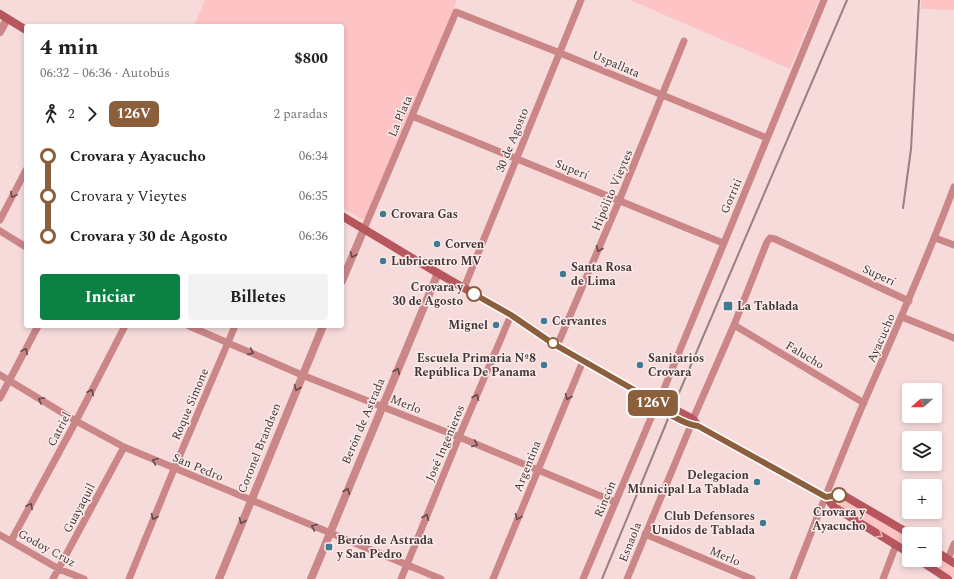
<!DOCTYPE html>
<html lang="es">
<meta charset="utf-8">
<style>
:root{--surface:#fff;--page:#f2f2f2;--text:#202124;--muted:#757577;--accent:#0b8043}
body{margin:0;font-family:Spectral,serif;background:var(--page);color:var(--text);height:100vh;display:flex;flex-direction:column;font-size:15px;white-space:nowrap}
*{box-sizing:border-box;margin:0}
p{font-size:13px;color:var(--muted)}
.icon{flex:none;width:22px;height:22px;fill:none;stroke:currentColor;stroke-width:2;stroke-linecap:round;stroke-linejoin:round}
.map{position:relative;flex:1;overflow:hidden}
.panel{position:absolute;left:24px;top:24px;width:320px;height:304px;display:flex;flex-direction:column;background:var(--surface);border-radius:4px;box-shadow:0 2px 6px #0003}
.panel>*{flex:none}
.badge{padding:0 8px;border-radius:6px;font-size:14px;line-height:26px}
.needle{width:26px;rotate:250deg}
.buttons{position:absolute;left:902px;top:383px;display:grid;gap:8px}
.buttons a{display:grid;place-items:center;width:40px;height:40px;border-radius:4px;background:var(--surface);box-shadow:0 2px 6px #0003;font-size:20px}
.map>.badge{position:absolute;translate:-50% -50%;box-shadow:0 0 0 2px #fff}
.legs{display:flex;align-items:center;gap:6px;height:44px;padding:0 16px;font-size:13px}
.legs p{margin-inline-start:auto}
.head{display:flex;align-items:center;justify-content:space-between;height:68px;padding:0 16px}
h1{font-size:22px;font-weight:700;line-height:30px}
.button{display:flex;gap:8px;margin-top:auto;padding:8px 16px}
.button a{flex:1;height:46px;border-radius:4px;background:var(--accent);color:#fff;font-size:16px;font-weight:700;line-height:46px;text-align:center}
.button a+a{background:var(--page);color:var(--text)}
ul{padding:0 16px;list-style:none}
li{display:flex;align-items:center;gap:14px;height:40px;font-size:15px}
li i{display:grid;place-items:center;width:6px;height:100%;margin:0 5px;background:currentColor}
li i::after{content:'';width:10px;height:10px;margin:-5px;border:3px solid;border-radius:50%;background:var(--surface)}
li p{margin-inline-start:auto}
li:first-child i{background:linear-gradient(#0000 50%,currentColor 0)}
li:last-child i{background:linear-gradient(currentColor 50%,#0000 0)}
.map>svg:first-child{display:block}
.green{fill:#fdc3c5}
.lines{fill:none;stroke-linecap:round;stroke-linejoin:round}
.minor{stroke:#cb8688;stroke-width:7}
.tertiary{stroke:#cb8688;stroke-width:8}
.secondary{stroke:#b8565d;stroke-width:8}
.rail{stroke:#958282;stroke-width:2}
.oneway{stroke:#644b4b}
.oneway2{stroke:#e4b7b9}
.line-1-casing{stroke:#fff;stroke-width:9}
.line-1{stroke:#8b5e3c;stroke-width:6}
.poi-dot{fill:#3f7b93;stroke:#fcebeb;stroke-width:1.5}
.stop-1-dot{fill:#fff;stroke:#8b5e3c;stroke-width:2}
.labels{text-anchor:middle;stroke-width:3;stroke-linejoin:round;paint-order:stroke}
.street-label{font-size:12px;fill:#423737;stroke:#fcebeb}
.poi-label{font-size:12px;font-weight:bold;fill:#423737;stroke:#fcebeb;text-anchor:start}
.stop-label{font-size:12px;font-weight:bold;fill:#423737;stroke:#fcebeb;text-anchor:end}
</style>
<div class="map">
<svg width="954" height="579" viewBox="0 0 954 579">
<rect width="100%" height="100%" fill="#f7dbdb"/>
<path class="green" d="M205,0h252l-89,217 -3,2h-4l-19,-12v-181h-148z
M630,0h189l-29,69z
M921,0h33v10l-33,-1z
M841,499h3l65,38v11l-69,-42 -2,-2v-3z
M935,554l19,13v11l-27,-18h8z"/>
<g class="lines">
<path class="minor" d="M412,116l311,127
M0,220l26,-50
M364,229l92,-217 104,41 207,85
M0,231l26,16
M935,238l19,7
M464,288l117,-288
M902,317l52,21
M734,325l130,78
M189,326l113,49 157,62 156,65
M557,346l62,-145 65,-160
M0,375l76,46 48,26 317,132
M0,398l38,-72
M659,401l165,-401
M693,419l41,-94 33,-83 3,-4 5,1 134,62
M645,534l107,45
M0,535l59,34 25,10
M11,541l65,-120 49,-95
M948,559l6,-15
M53,579l71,-132
M129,579l45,-110 61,-143
M401,579l58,-142 52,-122
M493,579l90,-218
M583,579l73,-173
M627,579l64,-154
M793,579c23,-59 46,-118 71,-177 31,-71 63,-142 90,-215
M883,579l13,-34"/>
<path class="tertiary" d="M0,32l7,-13
M342,281l22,-52
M219,579l104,-253
M311,579l127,-306"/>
<path class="secondary" d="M0,14l26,16
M342,216l87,52 82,47 41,28 98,56c10,11 33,25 48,27l128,71 8,10 75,46
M650,399l9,2 34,18 5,7
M826,497l17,-2 67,39
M935,551l19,12
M919,560l29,19"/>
<path class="rail" d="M903,208l8,-59 8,-149
M602,579l68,-165 177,-414"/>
</g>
<defs><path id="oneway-chevron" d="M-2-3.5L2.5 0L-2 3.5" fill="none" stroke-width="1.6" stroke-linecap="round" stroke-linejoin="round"/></defs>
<g class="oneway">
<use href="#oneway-chevron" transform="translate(13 195) rotate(118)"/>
<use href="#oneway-chevron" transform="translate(599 249) rotate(113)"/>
<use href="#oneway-chevron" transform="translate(353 255) rotate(113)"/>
<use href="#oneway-chevron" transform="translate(25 351) rotate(-62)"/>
<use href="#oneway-chevron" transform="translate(251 352) rotate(24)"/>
<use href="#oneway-chevron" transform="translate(397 371) rotate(-67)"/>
<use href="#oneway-chevron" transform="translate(297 388) rotate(113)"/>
<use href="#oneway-chevron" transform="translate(91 392) rotate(-63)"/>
<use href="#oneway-chevron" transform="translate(476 397) rotate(-67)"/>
<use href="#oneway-chevron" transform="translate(568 397) rotate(113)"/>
<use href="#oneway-chevron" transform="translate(41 400) rotate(-149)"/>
<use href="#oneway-chevron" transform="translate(475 444) rotate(23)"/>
<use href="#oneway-chevron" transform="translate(155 461) rotate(-157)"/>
<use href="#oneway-chevron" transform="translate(347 491) rotate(-67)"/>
<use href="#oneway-chevron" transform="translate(30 506) rotate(-61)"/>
<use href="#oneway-chevron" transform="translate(154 517) rotate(112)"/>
<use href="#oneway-chevron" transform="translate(426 517) rotate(-68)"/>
<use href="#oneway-chevron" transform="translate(518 517) rotate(112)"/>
<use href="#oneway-chevron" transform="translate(242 521) rotate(112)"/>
<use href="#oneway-chevron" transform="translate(314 527) rotate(-158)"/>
</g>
<use class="oneway2" href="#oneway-chevron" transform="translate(880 535) rotate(32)"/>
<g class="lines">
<defs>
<path id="line-1" d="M474,294l37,21 41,28 98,56c10,11 33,25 48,27l128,71 13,-2"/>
</defs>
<use href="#line-1" class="line-1-casing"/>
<use href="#line-1" class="line-1"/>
</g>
<g class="poi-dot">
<circle cx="383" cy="214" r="4"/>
<circle cx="437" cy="244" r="4"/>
<circle cx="383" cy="261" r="4"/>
<circle cx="563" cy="274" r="4"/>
<rect x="723" y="301" width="10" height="10" rx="2"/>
<circle cx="544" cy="321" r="4"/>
<circle cx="496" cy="325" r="4"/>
<circle cx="544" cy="365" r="4"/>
<circle cx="640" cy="365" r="4"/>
<circle cx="757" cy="482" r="4"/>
<circle cx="763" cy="523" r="4"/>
<rect x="325" y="543" width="8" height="8" rx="2"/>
</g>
<g class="stop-1-dot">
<circle cx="474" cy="294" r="7"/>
<circle cx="553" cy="343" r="5"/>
<circle cx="839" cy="495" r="7"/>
</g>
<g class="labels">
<g class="street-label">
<text transform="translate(616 64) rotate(23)" y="4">Uspallata</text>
<text transform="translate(400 116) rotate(-67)" y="4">La Plata</text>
<text transform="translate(512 140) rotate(-68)" y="4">30 de Agosto</text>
<text transform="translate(572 169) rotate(22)" y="4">Superí</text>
<text transform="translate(612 190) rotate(-67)" y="4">Hipólito Vieytes</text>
<text transform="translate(731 196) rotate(-67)" y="4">Gorriti</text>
<text transform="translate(879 275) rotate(25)" y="4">Superí</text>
<text transform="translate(881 338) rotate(-66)" y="4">Ayacucho</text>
<text transform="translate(805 355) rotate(31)" y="4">Falucho</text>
<text transform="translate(190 404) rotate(-67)" y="4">Roque Simone</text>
<text transform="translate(406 404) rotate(22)" y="4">Merlo</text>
<text transform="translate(363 421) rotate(-67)" y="4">Berón de Astrada</text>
<text transform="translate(59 429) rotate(-62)" y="4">Catriel</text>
<text transform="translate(445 443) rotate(-67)" y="4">José Ingenieros</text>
<text transform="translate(259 448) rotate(-68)" y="4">Coronel Brandsen</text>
<text transform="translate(527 466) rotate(-68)" y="4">Argentina</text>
<text transform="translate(198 467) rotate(23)" y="4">San Pedro</text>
<text transform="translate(605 499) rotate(-67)" y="4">Rincón</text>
<text transform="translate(79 508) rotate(-62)" y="4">Guayaquil</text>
<text transform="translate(630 542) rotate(-68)" y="4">Esnaola</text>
<text transform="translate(47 548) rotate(29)" y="4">Godoy Cruz</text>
<text transform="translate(725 556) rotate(23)" y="4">Merlo</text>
</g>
<g class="poi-label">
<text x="391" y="218">Crovara Gas</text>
<text x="445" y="248">Corven</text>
<text x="391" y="265">Lubricentro MV</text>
<text x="571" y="271">Santa Rosa<tspan x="571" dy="14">de Lima</tspan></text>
<text x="737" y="310">La Tablada</text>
<text x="552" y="325">Cervantes</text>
<text x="488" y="329" text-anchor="end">Mignel</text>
<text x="536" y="362" text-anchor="end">Escuela Primaria Nº8<tspan x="536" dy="14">República De Panama</tspan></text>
<text x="648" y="362">Sanitarios<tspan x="648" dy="14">Crovara</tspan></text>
<text x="749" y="479" text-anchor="end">Delegacion<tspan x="749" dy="14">Municipal La Tablada</tspan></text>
<text x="755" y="520" text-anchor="end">Club Defensores<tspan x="755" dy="14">Unidos de Tablada</tspan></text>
<text x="337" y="544">Berón de Astrada<tspan x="337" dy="14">y San Pedro</tspan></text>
</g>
<g class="stop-label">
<text x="463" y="291">Crovara y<tspan x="463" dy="14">30 de Agosto</tspan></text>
<text x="839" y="516" text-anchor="middle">Crovara y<tspan x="839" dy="14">Ayacucho</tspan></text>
</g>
</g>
</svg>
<div class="buttons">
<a><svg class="needle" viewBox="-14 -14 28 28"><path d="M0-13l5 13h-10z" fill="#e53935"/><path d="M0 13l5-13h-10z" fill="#757577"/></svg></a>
<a><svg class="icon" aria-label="layers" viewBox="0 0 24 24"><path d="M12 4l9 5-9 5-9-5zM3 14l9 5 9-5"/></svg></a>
<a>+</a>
<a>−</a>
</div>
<b class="badge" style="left:653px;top:403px;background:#8b5e3c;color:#fff">126V</b>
<section class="panel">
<div class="head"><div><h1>4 min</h1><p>06:32 – 06:36 · Autobús</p></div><b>$800</b></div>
<div class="legs"><svg class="icon" aria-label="walk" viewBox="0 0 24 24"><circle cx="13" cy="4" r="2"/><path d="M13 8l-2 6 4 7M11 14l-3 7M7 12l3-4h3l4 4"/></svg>2<svg class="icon" aria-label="forward" viewBox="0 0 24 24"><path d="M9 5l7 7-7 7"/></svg><b class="badge" style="background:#8b5e3c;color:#fff">126V</b><p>2 paradas</p></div>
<ul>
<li><i style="color:#8b5e3c"></i><b>Crovara y Ayacucho</b><p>06:34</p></li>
<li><i style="color:#8b5e3c"></i><span>Crovara y Vieytes</span><p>06:35</p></li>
<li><i style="color:#8b5e3c"></i><b>Crovara y 30 de Agosto</b><p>06:36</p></li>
</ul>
<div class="button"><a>Iniciar</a><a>Billetes</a></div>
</section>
</div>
